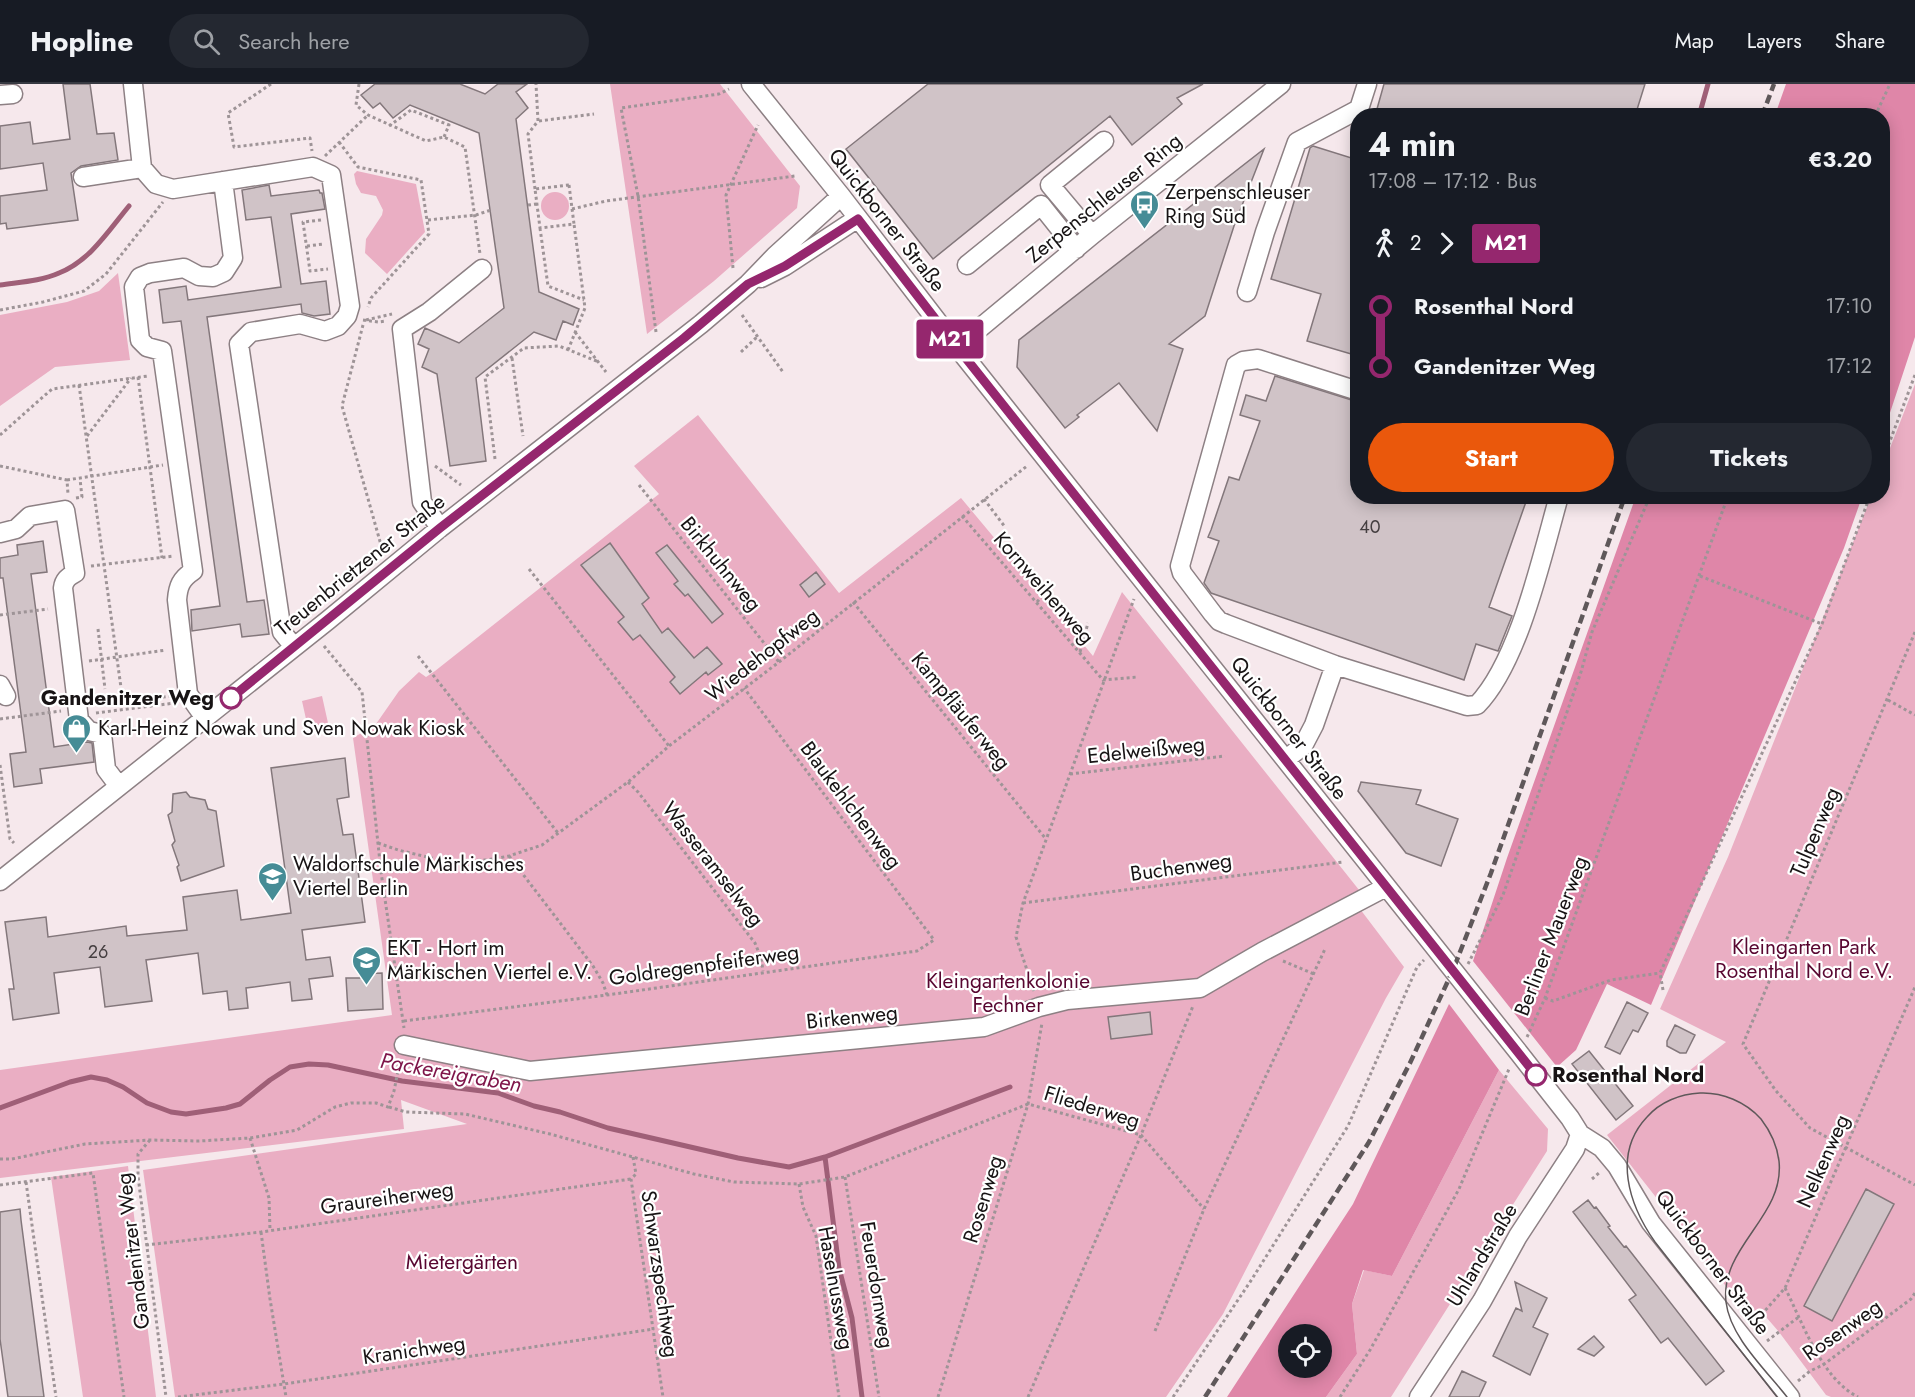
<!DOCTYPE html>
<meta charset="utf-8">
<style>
:root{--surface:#171b24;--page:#242831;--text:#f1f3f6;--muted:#9ea1a6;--line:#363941;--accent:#ea580c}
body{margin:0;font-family:Jost,sans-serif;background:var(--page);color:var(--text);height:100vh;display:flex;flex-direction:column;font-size:22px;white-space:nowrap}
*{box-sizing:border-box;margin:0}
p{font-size:20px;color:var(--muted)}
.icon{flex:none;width:33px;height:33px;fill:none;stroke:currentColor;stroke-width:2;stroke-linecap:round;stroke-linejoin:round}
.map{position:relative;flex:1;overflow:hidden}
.panel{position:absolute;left:1350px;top:24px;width:540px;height:396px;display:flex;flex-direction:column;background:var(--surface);border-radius:24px;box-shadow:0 3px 15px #0003}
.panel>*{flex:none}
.badge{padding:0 12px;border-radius:4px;font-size:21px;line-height:39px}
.fabs{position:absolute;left:1278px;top:1240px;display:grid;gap:12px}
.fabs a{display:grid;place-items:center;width:54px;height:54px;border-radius:50%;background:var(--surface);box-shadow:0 3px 15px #0003;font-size:30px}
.map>.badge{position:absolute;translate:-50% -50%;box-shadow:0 0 0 3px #fff}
.legs{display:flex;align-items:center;gap:9px;height:66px;padding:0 18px;font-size:20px}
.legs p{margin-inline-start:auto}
.headline{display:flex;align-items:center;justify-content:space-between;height:102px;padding:0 18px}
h1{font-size:33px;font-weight:700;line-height:45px}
.cta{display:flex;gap:12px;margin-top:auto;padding:12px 18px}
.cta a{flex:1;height:69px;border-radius:36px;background:var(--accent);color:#fff;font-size:24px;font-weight:700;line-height:69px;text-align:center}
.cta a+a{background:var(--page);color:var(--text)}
ul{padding:0 18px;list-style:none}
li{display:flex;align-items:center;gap:21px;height:60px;font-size:22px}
li i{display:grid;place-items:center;width:9px;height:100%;margin:0 8px;background:currentColor}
li i::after{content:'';width:15px;height:15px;margin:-8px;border:4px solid;border-radius:50%;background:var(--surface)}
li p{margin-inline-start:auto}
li:first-child i{background:linear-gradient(#0000 50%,currentColor 0)}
li:last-child i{background:linear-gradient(currentColor 50%,#0000 0)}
header{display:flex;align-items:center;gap:36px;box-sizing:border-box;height:84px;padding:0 30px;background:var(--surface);border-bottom:2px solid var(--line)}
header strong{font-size:28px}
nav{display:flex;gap:33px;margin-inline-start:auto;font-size:21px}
.search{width:420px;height:54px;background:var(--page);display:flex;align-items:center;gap:15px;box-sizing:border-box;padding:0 21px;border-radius:33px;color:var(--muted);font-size:22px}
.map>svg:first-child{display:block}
.green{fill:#eaaec3}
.forest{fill:#df86a8;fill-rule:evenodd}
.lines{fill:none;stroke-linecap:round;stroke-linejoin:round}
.stream{stroke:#9f5f77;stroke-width:5}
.building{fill:#d0c3c7;stroke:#83777b;stroke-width:1.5}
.minor-casing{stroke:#8d8084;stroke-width:21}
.path{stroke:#9e9497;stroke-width:3;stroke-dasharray:3 3;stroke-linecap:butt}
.minor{stroke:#fff;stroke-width:18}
.tram{stroke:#5f585a;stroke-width:1.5}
.rail{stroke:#5f585a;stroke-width:4.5;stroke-dasharray:9 4.5;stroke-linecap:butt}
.line-1-casing{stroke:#fff;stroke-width:14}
.line-1{stroke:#95276e;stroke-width:9}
.stop-1-dot{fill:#fff;stroke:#95276e;stroke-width:3}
.labels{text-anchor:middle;stroke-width:4.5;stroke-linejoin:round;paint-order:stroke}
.number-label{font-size:18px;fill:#453f41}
.poi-label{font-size:21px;fill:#171314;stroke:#fff;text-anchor:start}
.street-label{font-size:21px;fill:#171314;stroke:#fff}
.stop-label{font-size:21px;font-weight:bold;fill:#171314;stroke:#fff;text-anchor:end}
.park-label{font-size:21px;fill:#580630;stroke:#fff}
.water-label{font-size:22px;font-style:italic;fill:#7e1449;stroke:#fff}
</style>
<header>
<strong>Hopline</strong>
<div class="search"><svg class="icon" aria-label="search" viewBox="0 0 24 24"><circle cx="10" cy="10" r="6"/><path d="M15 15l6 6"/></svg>Search here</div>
<nav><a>Map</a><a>Layers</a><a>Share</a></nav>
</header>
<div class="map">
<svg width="1915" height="1313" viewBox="0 0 1915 1313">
<rect width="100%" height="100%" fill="#f6e8ec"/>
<path class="green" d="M610,0h110l80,102 -3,22 -83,73 -67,53z
M357,87l59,13 9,48 -38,42 -22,-21 1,-14 16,-24 1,-5 -7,-14 -15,-3 -5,-9 -2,-10z
M541 122a14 14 0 1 1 28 0a14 14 0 1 1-28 0Z
M118,189l12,87 -75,7 -55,39v-91l67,-13 32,-11z
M1915,300v1013h-84l-5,-2 -47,-63 -19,-22 -13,3 -140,-178 119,-93 -66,-33 68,-152 143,-360 11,-1 1,-30z
M698,331l141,178 122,-95 132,158 29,-64 245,308 -7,9 44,58 -18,31 -163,316 -57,83h-991l-32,-227 324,-46 -66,-24 3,29 -404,49v-108l392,-55 -39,-277 23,-14 23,-33 20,-19 7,5 9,-6 224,-177 -25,-28z
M322,612l6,27 -20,5 -6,-27z
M1499,986l49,59 -1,22 -156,246h-65l31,-43 -5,-50 12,-34 28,6z
M128,1082l28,231h-73l-32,-220z"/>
<path class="forest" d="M1786,0h129v253l-32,97 -1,-318 -107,-1z
M1636,412l226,1 -18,51 -193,457 -44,-21 -31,66 -19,17 -84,-106 34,-103z
M1449,920l50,66 -107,206 -29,-6 -11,34 5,50 -31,43h-99l126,-193zM1288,1251h34v33h-34z"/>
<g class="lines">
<path class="stream" d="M1699,32l9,-32
M0,201c20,-3 41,-4 59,-12 31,-12 50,-43 70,-67
M0,1024l70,-26 21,-5 16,3 16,7 24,16 24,9 15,2 40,-6 14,-4 30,-24 20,-13 19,-3 19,1 74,16 96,12 36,13 26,6 48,16 130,30 51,9 36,-10 185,-70
M825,1073l14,111 13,50 10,79"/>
</g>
<path class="building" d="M63,0h27l7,50 17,-1 4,27 -37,6 -10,7 7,47 -71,9 -1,-6 -6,1v-28l47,-6 -4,-27 -43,6v-43l30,-4 3,22 37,-5z
M375,0h85l25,10 13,-10h29l-11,8 12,16 -12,11 23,173 40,17 -6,16 -10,-4 -7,19 -22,-8 -58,46 10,83 -36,5 -13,-92 -15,-7 7,-18 -11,-5 7,-16 34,15 45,-35 -25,-175 -69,-28 -17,13 -13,-15 -7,5 -12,-13z
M928,0h275l-26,14 5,6 -50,41 -22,-29 -177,143 -87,-110z
M1384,0h261l-10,32h-260z
M1313,62l45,14v196l-51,-15 14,-47 -50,-15 39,-131z
M1264,65l-30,77 -29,90 -36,28 14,5 -26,82 -38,-48 -42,32 2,2 -14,11 -48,-61 2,-27z
M269,101l2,11 48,-6 1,3h2l3,16 -34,5 10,70 25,-3 4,33 -16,2 -12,-3 -1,-9 -94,13 40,285 17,-2 5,34 -27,3 -2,-13 -48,7 -1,-21 29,-4 -39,-285 -18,2 -4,-33 27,-4 2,14 93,-13 -10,-70 -25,3 -4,-30z
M1275,292l83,26v94h170l-39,111 23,9 -14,35 -22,-7 -12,36 -253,-87 -7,-10 15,-42 -11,-4 3,-7 18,-53 10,3 21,-59 -20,-6 6,-20 20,6z
M43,457l4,31 -16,2 23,173 33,-5 5,1 2,19 -54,7 2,14 -28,4 -4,-33 16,-2 -23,-174h-3v-20l18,-3 -1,-10z
M610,459l39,55 -7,6 20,29 6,-5 26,30 13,-11 15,17 -14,11 -2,-3 -26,22 -10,-12 5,-5 -35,-42 -7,5 -15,-18 6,-5 -43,-52z
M667,461l56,69 -11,9 -24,-29 -3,2 -11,-12 4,-3 -22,-28z
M816,488l9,12 -16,13 -9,-12z
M345,674l4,39 -12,2 6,36 10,-1 12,88 -63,8 4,30 24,-3 3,19 -24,3 3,20 -20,2 -2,-19 -44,6 2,20 -19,2 -2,-19 -24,3 -5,-41 -52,7 6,41 -47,6 -5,-40 -46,6 5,40 -46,7 -4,-31h5l-9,-67 41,-5 2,20 78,-11 1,10 60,-6 -4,-33 54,-7 4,30 50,-7 -20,-145z
M1361,698l60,8 -5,14 42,15 -17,47 -35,-13 -48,-62z
M186,708l4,5 15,3 3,9 8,2 8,55 -43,15 -4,-14 2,-2 -7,-20 3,-4 -7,-26 4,-3 1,-18z
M382,889l1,36 -35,2 -2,-33h14v-4z
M1627,918l21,11 -10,19 -5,-2 -13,24 -15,-7z
M1150,928l2,22 -41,5 -3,-22z
M1675,941l20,10 -9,18h-6l-13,-7v-5z
M1589,967l44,55 -17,14 -44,-56z
M1866,1105l28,15 -62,117 -28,-15z
M1588,1116l6,8 2,-1 14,19 -2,1 16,20 2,-1 98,125 -18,14 -38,-47 -7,5 -32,-43 7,-5 -63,-83z
M20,1125l1,11 23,177h-36l-8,-58v-127z
M1515,1198l32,16 -14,29 15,7 -18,41 -37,-19 23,-48 6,3z
M1594,1252l10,11 -10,9 -16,-7z
M1462,1287l24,11 -7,15h-30z"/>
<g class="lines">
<defs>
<path id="minor" d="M133,0l9,84 14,16 17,5 140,-22 18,8 19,131 -3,10 -9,10 -13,5 -25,-7 -49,8 -12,12 43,288 12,15
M751,0l90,112 116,151 562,706 51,65 10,16 22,14 15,18 34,57 139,174
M0,11l13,-1
M83,93l59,-9
M1092,151l-42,-50 54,-44
M967,181l74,-60 35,44
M761,194l24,-12 73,-48
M1247,208l18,-60 32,-90 62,-33 8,-25
M957,263l135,-112 189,-151
M1358,307l-100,-32 -15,2 -7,4 -56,201 2,7 31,41 6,7 7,3 109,41 132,41 10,-1c42,-43 65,-149 82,-209
M440,444l-18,-26 -20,-173 27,-17 53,-43
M0,449l16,-4 14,-13 35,-6 10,63c-7,4 -11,7 -12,15l16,132 10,11 13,3 4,35 12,16
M0,601l6,11
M205,634l-17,-24 -11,-94c1,-14 4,-21 16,-29l-31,-220 -15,-4 -7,-7 -6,-53 6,-10 10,-4 34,-5 15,8 14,1 11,-5 9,-14 -10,-77
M1286,675l17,-13 11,-21 21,-60
M0,797l327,-260 113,-93 261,-204 47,-40 27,-28 66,-60
M404,961l126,26 454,-44 55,-20 28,-7 133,-12 62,-36 124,-65
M1419,1313l63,-96 36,-65 57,-87 5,-15"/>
</defs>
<use href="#minor" class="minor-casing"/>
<path class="path" d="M271,0l-43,29 6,34 76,-9 2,13
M359,0l-3,21 12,10 58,26 18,-4 21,10 15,107
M1875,32l15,-32
M539,37l55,-7
M389,42l22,-16 38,15 -5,12
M339,58l19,25 63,13 8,54 -58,64 -3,9
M325,72l43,-41
M569,101l5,39 -34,4 -5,-39z
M535,105l-7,-55 10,-13 -2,-37
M528,121l9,-1
M572,125l34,-8 189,-25
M321,136l-18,2 7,49 18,-2
M428,136l48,-5 15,-5
M540,144l8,58 36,14
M307,162l17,-2
M733,184l-7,-73 32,-70
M0,226l43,-8 41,-11 22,-17 57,-72
M742,231l41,57
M363,236l15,2 8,-1
M366,236l26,-6
M363,241l-21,81 39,139 3,4
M575,248l31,40
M656,248l-18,-136 -17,-88 98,-14 10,-5
M568,266l17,-42 -11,-84
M741,268l16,-15
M512,274l11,78
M138,293l24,181
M79,301l44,317 48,-6
M0,351l52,-46 96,-13
M87,352l44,-58
M495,375l-10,-82 39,-29 35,-2 40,16
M1882,378l33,-87
M0,382l67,14 1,14
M435,382l26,19
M67,396l96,-15
M639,401l140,177
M76,414l6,-1 -2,-18
M984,415l21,28
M962,432l141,164 34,-3
M91,482l83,-10
M529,485l140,177
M1700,492l122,48
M853,518l193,237
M1037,518l16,-19
M0,531l48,-6
M98,545l7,60
M1915,548l-172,412 33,47 34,37 105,57
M324,562l38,46 19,180 23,156
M1080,568l8,-29
M418,572l140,177
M89,577l77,-11
M1888,616l27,15
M96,629l79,-10
M0,635l61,-8
M0,681l10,74 4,4
M1070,690l155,-18
M628,698l10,10 117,151 6,15 2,13
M378,759l20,7 46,11 43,-1 22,-4 33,-11 86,-63 41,-36 110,-84 248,-196
M509,772l84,110 10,17 4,12
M1023,819l320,-41
M1283,877l31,13
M1468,880l35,-69 78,-223 11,-40 58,-136
M1663,906l-3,-17 162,-349 48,-128
M1034,907l-18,-54 7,-34 111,-304
M1545,914l8,3 58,-21 49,-7
M404,937l203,-26 310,-44 17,-11 -190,-252
M1527,953l18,-39 183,-502
M389,1023l17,5 59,2 85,20 144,40 40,8 65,2 46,-7 183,-73 113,31 63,74
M250,1054l19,60 1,32
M150,1056l-12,14v22l28,221
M633,1073l3,17 -5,5 32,218
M0,1075h12l73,-15 65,-4 49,1 51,-3 47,-8 38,-23 16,-4h25l12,4 6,-16 6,-30
M845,1093l34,220
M1592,1095l8,-7
M26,1098l30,215
M799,1100l4,23 13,29 23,161
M0,1101l93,-12 31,224
M261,1148l9,67 16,98
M146,1161l115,-13 370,-53
M1785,1204c18,35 36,90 73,109
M1751,1237l12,-8 22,-25 130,-301
M1155,1247l49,-122 121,-260
M1767,1257l33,-25
M1798,1297l12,-10 13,-6 88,-66 4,-6
M178,1313l106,-13 370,-55
M938,1313l90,-293 14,-81
M1028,1313l113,-262 52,-129
M1173,1313l79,-118 96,-153 69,-159 7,-7
M1340,1313l30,-47 89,-161 50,-120"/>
<use href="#minor" class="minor"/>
<path class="tram" d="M1777,1313l-122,-155c-26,-37 -43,-88 -8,-125 13,-15 33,-23 53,-24 22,-1 46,9 61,26 10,13 16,26 18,42 6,56 -59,85 -53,141 4,35 40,68 61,95"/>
<path class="rail" d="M1762,32l12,-32
M1205,1313l164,-255 41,-79 43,-93 38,-97 134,-377"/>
</g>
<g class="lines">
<defs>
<path id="line-1" d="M231,614l209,-170 244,-190 64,-54 37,-18 73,-47 99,128 579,728"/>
</defs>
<use href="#line-1" class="line-1-casing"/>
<use href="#line-1" class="line-1"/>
</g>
<defs>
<symbol id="bus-pin" viewBox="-11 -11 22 30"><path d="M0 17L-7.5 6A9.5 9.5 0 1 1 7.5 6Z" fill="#468c96" stroke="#fff"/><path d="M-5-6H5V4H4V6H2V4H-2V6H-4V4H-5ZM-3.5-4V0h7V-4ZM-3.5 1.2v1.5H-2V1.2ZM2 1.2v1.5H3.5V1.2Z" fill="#fff"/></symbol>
<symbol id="shop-pin" viewBox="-11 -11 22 30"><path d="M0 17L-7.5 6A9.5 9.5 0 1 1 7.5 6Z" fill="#468c96" stroke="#fff"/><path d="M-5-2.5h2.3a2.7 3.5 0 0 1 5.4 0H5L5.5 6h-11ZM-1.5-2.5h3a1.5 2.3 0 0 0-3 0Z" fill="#fff"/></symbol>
<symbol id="school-pin" viewBox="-11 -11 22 30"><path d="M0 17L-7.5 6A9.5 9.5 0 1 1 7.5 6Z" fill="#468c96" stroke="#fff"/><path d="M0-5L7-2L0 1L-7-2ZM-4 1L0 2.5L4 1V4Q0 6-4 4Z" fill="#fff"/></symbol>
</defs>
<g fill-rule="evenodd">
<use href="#bus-pin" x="1128" y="104" width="33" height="45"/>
<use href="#shop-pin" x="60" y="628" width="33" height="45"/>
<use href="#school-pin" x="256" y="776" width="33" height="45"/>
<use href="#school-pin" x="350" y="860" width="33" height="45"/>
</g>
<g class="stop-1-dot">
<circle cx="231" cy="614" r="10"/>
<circle cx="1536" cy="991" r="10"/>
</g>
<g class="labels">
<g class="number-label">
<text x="1370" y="449">40</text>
<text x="98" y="874">26</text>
</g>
<g class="poi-label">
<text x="1165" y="115">Zerpenschleuser<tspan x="1165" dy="24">Ring Süd</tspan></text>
<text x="98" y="651">Karl-Heinz Nowak und Sven Nowak Kiosk</text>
<text x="293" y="787">Waldorfschule Märkisches<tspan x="293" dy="24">Viertel Berlin</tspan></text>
<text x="387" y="871">EKT - Hort im<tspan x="387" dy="24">Märkischen Viertel e.V.</tspan></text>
</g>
<g class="street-label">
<text transform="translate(1104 114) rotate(-39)" y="7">Zerpenschleuser Ring</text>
<text transform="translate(887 136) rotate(52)" y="7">Quickborner Straße</text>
<text transform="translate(721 480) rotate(51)" y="7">Birkhuhnweg</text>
<text transform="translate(360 481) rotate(-39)" y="7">Treuenbrietzener Straße</text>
<text transform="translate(1044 504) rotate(49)" y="7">Kornweihenweg</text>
<text transform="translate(762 571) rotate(-38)" y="7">Wiedehopfweg</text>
<text transform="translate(961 627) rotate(51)" y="7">Kampfläuferweg</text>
<text transform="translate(1289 644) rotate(52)" y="7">Quickborner Straße</text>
<text transform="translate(1146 666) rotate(-6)" y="7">Edelweißweg</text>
<text transform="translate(851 721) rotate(53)" y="7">Blaukehlchenweg</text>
<text transform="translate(1815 748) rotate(-67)" y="7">Tulpenweg</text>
<text transform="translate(713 780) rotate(52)" y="7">Wasseramselweg</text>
<text transform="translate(1181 783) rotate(-8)" y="7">Buchenweg</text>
<text transform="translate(1551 852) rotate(-69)" y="7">Berliner Mauerweg</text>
<text transform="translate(704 881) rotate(-8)" y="7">Goldregenpfeiferweg</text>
<text transform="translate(852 933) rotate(-6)" y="7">Birkenweg</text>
<text transform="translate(1092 1023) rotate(17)" y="7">Fliederweg</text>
<text transform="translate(1823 1077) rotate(-66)" y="7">Nelkenweg</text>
<text transform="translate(387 1114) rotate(-8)" y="7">Graureiherweg</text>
<text transform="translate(983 1115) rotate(-73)" y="7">Rosenweg</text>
<text transform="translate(133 1167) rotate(-97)" y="7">Gandenitzer Weg</text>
<text transform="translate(1482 1171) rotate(-59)" y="7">Uhlandstraße</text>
<text transform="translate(1713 1178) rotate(53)" y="7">Quickborner Straße</text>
<text transform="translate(660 1190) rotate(82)" y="7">Schwarzspechtweg</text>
<text transform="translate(877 1201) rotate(81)" y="7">Feuerdornweg</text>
<text transform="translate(836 1204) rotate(80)" y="7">Haselnussweg</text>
<text transform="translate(1842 1246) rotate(-35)" y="7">Rosenweg</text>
<text transform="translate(414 1266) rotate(-8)" y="7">Kranichweg</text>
</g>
<g class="stop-label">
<text x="214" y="621">Gandenitzer Weg</text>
<text x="1552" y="998" text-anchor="start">Rosenthal Nord</text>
</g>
<g class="park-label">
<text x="1804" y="870">Kleingarten Park<tspan x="1804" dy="24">Rosenthal Nord e.V.</tspan></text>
<text x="1008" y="904">Kleingartenkolonie<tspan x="1008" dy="24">Fechner</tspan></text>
<text x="462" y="1185">Mietergärten</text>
</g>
<g class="water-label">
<text transform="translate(451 988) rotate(10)" y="8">Packereigraben</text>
</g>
</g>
</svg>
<div class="fabs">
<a><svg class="icon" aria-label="locate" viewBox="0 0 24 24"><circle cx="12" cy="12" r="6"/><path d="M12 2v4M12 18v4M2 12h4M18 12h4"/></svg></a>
</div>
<b class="badge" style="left:950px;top:255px;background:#95276e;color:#fff">M21</b>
<section class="panel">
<div class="headline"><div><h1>4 min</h1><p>17:08 – 17:12 · Bus</p></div><b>€3.20</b></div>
<div class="legs"><svg class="icon" aria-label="walk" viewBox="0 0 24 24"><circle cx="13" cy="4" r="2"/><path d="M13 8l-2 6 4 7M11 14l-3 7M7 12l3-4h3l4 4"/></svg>2<svg class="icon" aria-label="forward" viewBox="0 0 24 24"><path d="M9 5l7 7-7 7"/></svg><b class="badge" style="background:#95276e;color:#fff">M21</b></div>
<ul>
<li><i style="color:#95276e"></i><b>Rosenthal Nord</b><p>17:10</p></li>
<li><i style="color:#95276e"></i><b>Gandenitzer Weg</b><p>17:12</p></li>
</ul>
<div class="cta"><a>Start</a><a>Tickets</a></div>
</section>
</div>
